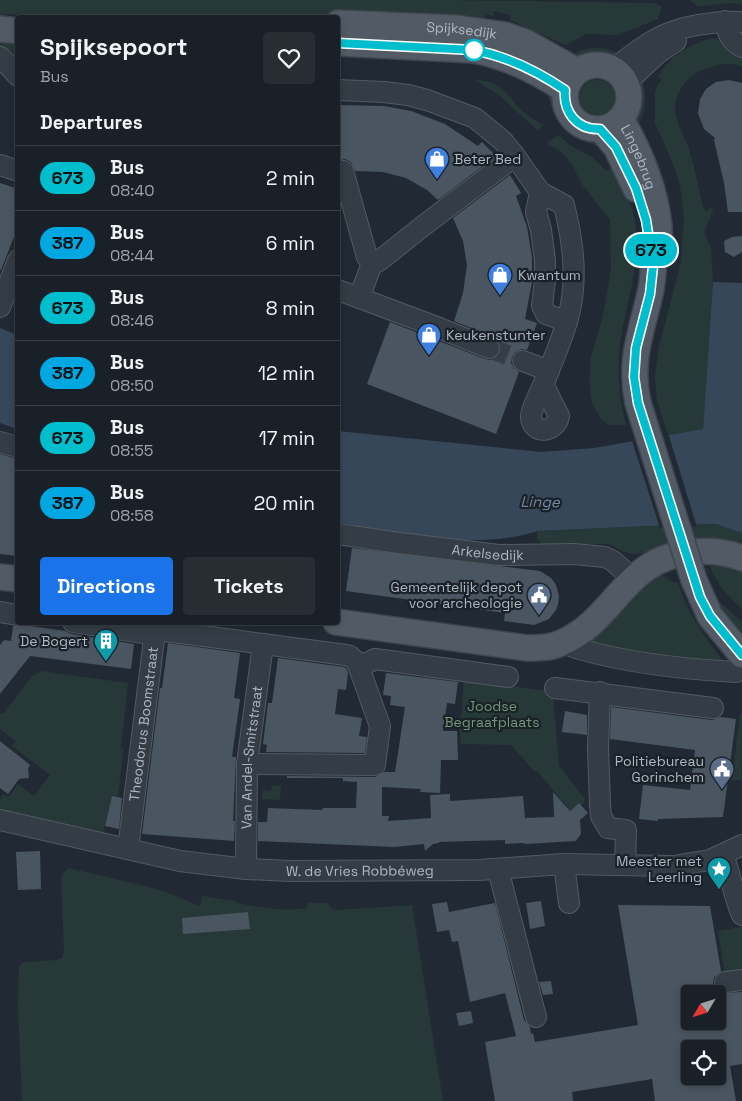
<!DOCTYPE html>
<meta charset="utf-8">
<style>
:root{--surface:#192027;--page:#262d33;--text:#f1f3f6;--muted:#9fa3a7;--line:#373e44;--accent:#1a73e8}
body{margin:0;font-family:"Space Grotesk",sans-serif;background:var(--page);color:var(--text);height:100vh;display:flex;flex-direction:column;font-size:19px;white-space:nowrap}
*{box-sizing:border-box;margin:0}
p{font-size:16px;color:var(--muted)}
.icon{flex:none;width:28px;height:28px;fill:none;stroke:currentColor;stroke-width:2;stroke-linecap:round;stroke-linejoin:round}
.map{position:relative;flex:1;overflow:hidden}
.side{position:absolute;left:15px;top:15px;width:325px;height:610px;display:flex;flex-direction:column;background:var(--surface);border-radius:5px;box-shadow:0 2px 8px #0003,0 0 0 1px var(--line)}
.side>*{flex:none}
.badge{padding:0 10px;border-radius:16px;font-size:18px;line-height:32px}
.needle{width:32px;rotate:232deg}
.tools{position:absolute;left:681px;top:985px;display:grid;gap:10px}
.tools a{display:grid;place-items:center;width:45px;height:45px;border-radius:5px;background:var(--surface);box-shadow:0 2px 8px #0003,0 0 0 1px var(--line);font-size:25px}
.map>.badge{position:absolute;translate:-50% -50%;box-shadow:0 0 0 2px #fff}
h2{padding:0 25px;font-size:19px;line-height:45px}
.round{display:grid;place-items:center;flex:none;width:52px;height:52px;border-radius:5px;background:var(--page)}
.headline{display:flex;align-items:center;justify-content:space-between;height:85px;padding:0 25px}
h1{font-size:24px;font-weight:700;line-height:38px}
.button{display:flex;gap:10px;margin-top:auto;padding:10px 25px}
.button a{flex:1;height:58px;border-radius:5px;background:var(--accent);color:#fff;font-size:20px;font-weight:700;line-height:58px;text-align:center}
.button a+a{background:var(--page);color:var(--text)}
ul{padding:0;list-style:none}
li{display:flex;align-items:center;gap:15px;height:65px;padding:0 25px;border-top:1px solid var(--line)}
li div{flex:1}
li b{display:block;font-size:19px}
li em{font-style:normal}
li .badge{min-width:55px;font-weight:700;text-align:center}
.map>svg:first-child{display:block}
.green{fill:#263837}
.water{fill:#36475a}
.pier{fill:#212a34}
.building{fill:#495560;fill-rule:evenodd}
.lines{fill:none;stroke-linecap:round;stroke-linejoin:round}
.minor-tunnel{stroke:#363f49;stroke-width:20;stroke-dasharray:20 10;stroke-linecap:butt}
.minor-casing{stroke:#525a63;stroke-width:22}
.major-casing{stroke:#3e454e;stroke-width:28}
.minor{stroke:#343c45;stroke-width:20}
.major{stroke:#525b65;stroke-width:25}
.major-bridge-casing{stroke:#3e454e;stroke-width:28;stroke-linecap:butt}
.major-bridge{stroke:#525b65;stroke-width:25}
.line-casing{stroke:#fff;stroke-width:11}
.line{stroke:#00becd;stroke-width:8}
.stop-dot{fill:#fff;stroke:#00becd;stroke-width:2.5}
.labels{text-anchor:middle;stroke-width:4.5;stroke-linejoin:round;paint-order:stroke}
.street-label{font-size:14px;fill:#aeb7c2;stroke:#1a2129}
.poi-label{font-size:14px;fill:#aeb7c2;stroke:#1a2129;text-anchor:end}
.park-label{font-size:14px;fill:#709676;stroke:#1a2129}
.water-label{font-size:15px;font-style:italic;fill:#718aa3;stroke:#1a2129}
</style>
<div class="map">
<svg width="742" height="1101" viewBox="0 0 742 1101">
<rect width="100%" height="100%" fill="#212a34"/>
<path class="green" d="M0,0h450l204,3 8,3 -4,13 -40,16 -31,-1 -22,11 -55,-25v-5l-16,-4v5l-8,-2 -1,5h-4l-11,4 -132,-5 -301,-3 -37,-1z
M690,0h52v4l-14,-1 -30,4z
M0,34l17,3v25l-17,-15z
M713,38l5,1 24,15v13c-13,-6 -24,-3 -37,2 -21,8 -35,28 -28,51 3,11 10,21 13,32 5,18 9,37 13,56l4,3 5,-4 1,3 -9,23 7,14 2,35 -10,147 -35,6 -11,-35 -2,-24 4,-29 22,-86 3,-44 -4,-32 -6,-19 -19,-43v-29l2,-8 5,-7 -4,-2c12,-22 32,-33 55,-39z
M595,48l12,1 12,4 -9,8c-15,0 -29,0 -43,-3l14,-8z
M642,77c5,20 5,38 -8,54l-3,-16 5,-28z
M579 98a18 18 0 1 1 36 0a18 18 0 1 1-36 0Z
M475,80c25,1 30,12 45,29 7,7 15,11 23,16l-6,5 -37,-34z
M547,91l9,3c5,15 7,29 23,37 12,7 13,4 22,16 -27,-7 -49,-28 -54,-56z
M558,135l13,11 21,11 15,14 4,-3c6,13 16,27 21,41 15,50 -10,98 -13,148 -1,22 1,47 7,68h-17l-9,-7 -8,-15 -3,-22 2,-25 12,-40 8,-47 -1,-49 -29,-37 -10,-20 -10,-11 -14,-9z
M716,524l26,9v12h-75l-22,8 -13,1 -10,-3 -12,-7h-41v3l-24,1 -8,-9v-8l111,-5z
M708,560l34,7v42c-17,-16 -27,-26 -34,-49z
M661,571l1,5 5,2 2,3 9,2c11,32 27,56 48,81l-113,-11 -29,-13 48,-50z
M717,599l25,23v19l-29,-40z
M42,671l86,12 -7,65 3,1 -6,45 -1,3 -5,-1 -9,36 -103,-23v-10l4,-5 4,3 10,-13 16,12 16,-21 -38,-29 4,-5 -16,-12v-17l3,2 29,-38z
M464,679l89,13 6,74 26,33 -1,4 -3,3 -2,-3 -9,7 -33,-39h-3l-23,-26 -50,-1 -1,-13z
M740,714h2l-1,66h-9z
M272,785l9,1 -1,14 -18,-1 1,-9 8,1z
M69,868l76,18 21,6 31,13h3l2,-9 34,5 1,2c23,4 46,9 70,5l1,-5h20l2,4 5,3 77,-5 31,196h-421l-4,-94 1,-40 3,-4 4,-1 29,-2 7,-2 2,-9 -3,-67 1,-8z
M742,927v44l-17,3 -7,-43z"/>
<path class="water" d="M713,282l29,1v250l-26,-9 -68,2 -111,5c-59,20 -139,3 -199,-9v-91l203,21 53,-4 109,-19z
M0,328l17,7v94l-17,-6z"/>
<path class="pier" d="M668,433l29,94 -37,1 -29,-90z"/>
<path class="building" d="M729,80l13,3v129h-14l-4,-29 -10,-43 1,-2 -11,-9 -6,-16 2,-14 6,-10 10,-7z
M338,105l46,1 27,5 34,13 33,22 4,-4 14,14 -58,44 -11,-10 -21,-12 -23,-6 -28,-1 -4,-9 -6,-3 -7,2z
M510,175l11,18 -5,3 11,31 5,30v25l-7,37 12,4 -10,27 -5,-1 -6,3 -4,5 -1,6 3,5 5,4 -23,62 -129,-50 23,-62 95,37 6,1 6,-3 3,-4 1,-7 -3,-6 -4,-3 -40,-16 9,-28 4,-28 -4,-24 -10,-23z
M0,183l18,6v38l-17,43h-1z
M742,236v16l-8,5 -9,-5 -1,-11 8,-4z
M0,454l18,5v97l-18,-2z
M352,548l188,23 11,7 5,7 3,11 -1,8 -2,6 -7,9 -15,6 -30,-4 1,-8 -159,-22z
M24,625l41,6 6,3 63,10 -3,25 -101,-13 -30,38v-49l4,-5 7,1 2,-15z
M168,643l72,10 -6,45 6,1 -8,58h4l-3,64h2l-1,20 -92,-7 18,-146h2z
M278,658l66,9 3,2 1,4 -2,17 -8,-1 -3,25 27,4 -3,18 8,1 -2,16 -99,-1 1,-7 -4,-1 5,-41h4z
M386,673l72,9 -3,22 -8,-1 -4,28h14l1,29h-17l-1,33 -20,-1 1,-3 -39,-2v29h7l-1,5 43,-3 -1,-23 20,-1v7l73,-5 2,22 29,-1 -1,-25 17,19 9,-8 9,10 -8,7 1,14 -5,7 -50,3 -3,-1 -18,1v-4l-66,2v1l-6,1 -8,7 -1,-7 -29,3 -137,-6v-19h9l1,-14 54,2 1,-2h33l1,-26 -14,-1v-3h-56v-2l88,1 9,-5h11l10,-65 -15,-2 1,-9 -8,-1z
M611,707l101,13 9,-3 15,2 -13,98 -65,2v2l-19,-2 4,-34 47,5 5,-40 -85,-11z
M565,711l22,4v20l-25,-3z
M0,741l30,24 -2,3 1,10 -10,1 -11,15 -8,-6z
M112,796l10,2 -3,31 -14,-3z
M40,851l1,38 -23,1 -2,-38z
M541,901l4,25 -15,3 -4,-26z
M447,902l2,10 46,-9 29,117 6,7 1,7 2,-1 2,9 103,-17 -20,-120 92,1 11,65 -7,6 -1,7 3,5 5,4 21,-1v72l-12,2 6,35h-81l-3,-22 -80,13 1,9h-78l-10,-59 31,-6 -11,-43 -35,9 -12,-61 -6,1 -3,-12 -12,2 -5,-28zM690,994h28v27h-28zM690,1049h28v32l-28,5z
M248,912l2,17 -67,5 -1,-16z
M551,981l2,13 -10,1 -4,-13z
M471,1011l2,12 -14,3 -3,-13z"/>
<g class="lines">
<path class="minor-tunnel" d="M489,348l34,13"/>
<defs>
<g id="minor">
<path d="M725,21c3,13 5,20 17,26"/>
<path d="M0,57l18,19"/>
<path d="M613,69c15,-11 29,-23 45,-31 24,-13 57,-17 84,-16"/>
<path d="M626,83l31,-29 19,-13"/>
<path d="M338,90l46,2 24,3 19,5 48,18 28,23 12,15 25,36 24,13c9,36 14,73 5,109 -5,21 -14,41 -22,61 -3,11 -17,34 -16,43 2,17 25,15 28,-2l-15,-30"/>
<path d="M0,165l18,6"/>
<path d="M343,171l24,86 5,7 7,-3 44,-35 87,-66"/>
<path d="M540,192l-4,20 5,18 4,30v20l-3,26 4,8 21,8"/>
<path d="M338,290l91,34 60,24"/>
<path d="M359,298l13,-34"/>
<path d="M0,307l18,-47"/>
<path d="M523,361l26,10"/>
<path d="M0,442l18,5"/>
<path id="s1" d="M338,534l61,9 100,12 75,-1 31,3 8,4 19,17"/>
<path d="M0,612l18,3"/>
<path d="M73,622l82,13"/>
<path d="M561,643c53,19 119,26 175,29l6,-4"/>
<path d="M360,667l15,-8 133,18"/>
<path d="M555,688l158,20"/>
<path d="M600,692l-2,56 2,56 1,12 7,12 18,2 -1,35"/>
<path id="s2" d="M0,820l180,41 66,8 44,2 189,-1 85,-6 109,2 37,-6 32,-15"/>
<path id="s3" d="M128,849l26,-210 4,-6 8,-2 180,24 4,1 7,6 23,64 -5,39 -128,-1"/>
<path d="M723,855c8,19 10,40 19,60"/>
<path d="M564,864l5,39"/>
<path id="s4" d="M246,869l1,-105 16,-120"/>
<path d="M498,869l38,148"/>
<path d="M725,982l17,-2"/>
</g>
<g id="major">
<path id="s5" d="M338,23l117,5 50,7 20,7 52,29"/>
<path d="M0,29l18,2"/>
<path d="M338,43l135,7c33,6 64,21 92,40"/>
<circle cx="597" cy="97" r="32"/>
<path id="s6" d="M621,119c19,33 34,68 38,107 0,6 1,13 0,19 0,5 -4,9 -5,14 -1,12 -1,23 -4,35 -9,39 -21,67 -12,109"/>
<path d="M601,129l15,18 20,42"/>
<path d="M0,577l18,2"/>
<path d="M694,580l16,36 32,39"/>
<path d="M336,622l191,26c11,0 24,0 34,-5 55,-23 63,-86 132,-91 17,-2 33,0 49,6"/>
</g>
</defs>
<use href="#minor" class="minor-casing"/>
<use href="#major" class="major-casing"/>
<use href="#minor" class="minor"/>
<use href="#major" class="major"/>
<defs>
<path id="major-bridge" d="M638,403l56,177"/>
</defs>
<use href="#major-bridge" class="major-bridge-casing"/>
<use href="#major-bridge" class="major-bridge"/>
</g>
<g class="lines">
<defs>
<path id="line" d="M338,43l135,7c33,6 64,21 92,40 -2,22 12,40 35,39l16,18 20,41 10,32 4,26 4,11 -4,37 -14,54 -2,29 4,26 62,194 10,19 32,39"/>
</defs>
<use href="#line" class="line-casing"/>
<use href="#line" class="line"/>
</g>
<defs>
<symbol id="shop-pin" viewBox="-11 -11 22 30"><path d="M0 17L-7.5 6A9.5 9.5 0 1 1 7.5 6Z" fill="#3f7fe0" stroke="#1a2129"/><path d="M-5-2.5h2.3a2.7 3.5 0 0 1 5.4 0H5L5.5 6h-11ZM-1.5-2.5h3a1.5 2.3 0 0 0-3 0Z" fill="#fff"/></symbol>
<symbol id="civic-pin" viewBox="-11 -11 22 30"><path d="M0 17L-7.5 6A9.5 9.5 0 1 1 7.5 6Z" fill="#5c6f8a" stroke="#1a2129"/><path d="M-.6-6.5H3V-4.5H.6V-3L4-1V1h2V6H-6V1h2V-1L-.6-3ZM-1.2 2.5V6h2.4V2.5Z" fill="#fff"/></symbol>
<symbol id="building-pin" viewBox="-11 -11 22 30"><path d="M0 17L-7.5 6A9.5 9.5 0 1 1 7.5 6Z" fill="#0f9aa8" stroke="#1a2129"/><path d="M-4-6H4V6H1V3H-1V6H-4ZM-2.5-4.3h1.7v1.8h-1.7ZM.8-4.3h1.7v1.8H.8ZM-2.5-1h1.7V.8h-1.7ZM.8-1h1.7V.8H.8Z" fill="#fff"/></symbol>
<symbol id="sight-pin" viewBox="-11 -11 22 30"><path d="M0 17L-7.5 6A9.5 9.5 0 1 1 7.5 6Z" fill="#0f9aa8" stroke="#1a2129"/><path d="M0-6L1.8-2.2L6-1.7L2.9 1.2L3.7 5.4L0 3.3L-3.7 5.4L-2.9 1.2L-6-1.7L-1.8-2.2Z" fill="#fff"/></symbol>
</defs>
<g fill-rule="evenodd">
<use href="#shop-pin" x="423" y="145" width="28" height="38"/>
<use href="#shop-pin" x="486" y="261" width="28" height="38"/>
<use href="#shop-pin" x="415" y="321" width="28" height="38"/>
<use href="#civic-pin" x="525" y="581" width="28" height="38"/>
<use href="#building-pin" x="92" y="627" width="28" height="38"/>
<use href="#civic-pin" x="708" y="755" width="28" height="38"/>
<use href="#sight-pin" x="705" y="855" width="28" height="38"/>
</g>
<circle class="stop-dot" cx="474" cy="50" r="10"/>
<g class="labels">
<g class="street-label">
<text dy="5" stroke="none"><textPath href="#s5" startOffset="124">Spijksedijk</textPath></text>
<text dy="5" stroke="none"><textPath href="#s6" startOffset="42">Lingebrug</textPath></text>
<text dy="5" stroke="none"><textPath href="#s1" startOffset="151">Arkelsedijk</textPath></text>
<text dy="5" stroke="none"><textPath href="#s3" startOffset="126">Theodorus Boomstraat</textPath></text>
<text dy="5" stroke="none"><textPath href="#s4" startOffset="112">Van Andel-Smitstraat</textPath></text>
<text dy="5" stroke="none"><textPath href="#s2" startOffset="365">W. de Vries Robbéweg</textPath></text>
</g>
<g class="poi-label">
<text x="454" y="164" text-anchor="start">Beter Bed</text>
<text x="518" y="280" text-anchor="start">Kwantum</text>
<text x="446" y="340" text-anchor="start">Keukenstunter</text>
<text x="522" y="592">Gemeentelijk depot<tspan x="522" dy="16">voor archeologie</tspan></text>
<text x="88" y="646">De Bogert</text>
<text x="704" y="766">Politiebureau<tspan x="704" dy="16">Gorinchem</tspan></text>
<text x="702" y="866">Meester met<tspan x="702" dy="16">Leerling</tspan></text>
</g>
<g class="park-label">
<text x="492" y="711">Joodse<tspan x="492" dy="16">Begraafplaats</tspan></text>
</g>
<g class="water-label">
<text transform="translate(540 502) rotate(1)" y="5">Linge</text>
</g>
</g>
</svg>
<div class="tools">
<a><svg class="needle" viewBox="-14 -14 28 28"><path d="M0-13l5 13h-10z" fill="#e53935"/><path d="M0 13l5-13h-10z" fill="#9fa3a7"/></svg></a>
<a><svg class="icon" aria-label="locate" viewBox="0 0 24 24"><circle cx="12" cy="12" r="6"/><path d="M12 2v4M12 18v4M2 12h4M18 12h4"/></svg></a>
</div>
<b class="badge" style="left:651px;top:250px;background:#00becd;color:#111">673</b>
<section class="side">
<div class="headline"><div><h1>Spijksepoort</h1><p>Bus</p></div><a class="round"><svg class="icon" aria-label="heart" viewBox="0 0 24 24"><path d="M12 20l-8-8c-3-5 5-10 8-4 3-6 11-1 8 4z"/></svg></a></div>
<h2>Departures</h2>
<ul>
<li><span class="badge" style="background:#00becd;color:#111">673</span><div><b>Bus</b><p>08:40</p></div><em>2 min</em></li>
<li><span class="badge" style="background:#00a7e1;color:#111">387</span><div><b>Bus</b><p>08:44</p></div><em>6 min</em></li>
<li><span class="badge" style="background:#00becd;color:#111">673</span><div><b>Bus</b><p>08:46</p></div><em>8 min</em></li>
<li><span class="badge" style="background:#00a7e1;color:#111">387</span><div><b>Bus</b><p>08:50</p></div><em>12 min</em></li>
<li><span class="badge" style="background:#00becd;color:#111">673</span><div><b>Bus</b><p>08:55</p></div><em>17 min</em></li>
<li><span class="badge" style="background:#00a7e1;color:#111">387</span><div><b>Bus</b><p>08:58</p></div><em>20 min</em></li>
</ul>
<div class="button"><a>Directions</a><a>Tickets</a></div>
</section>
</div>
